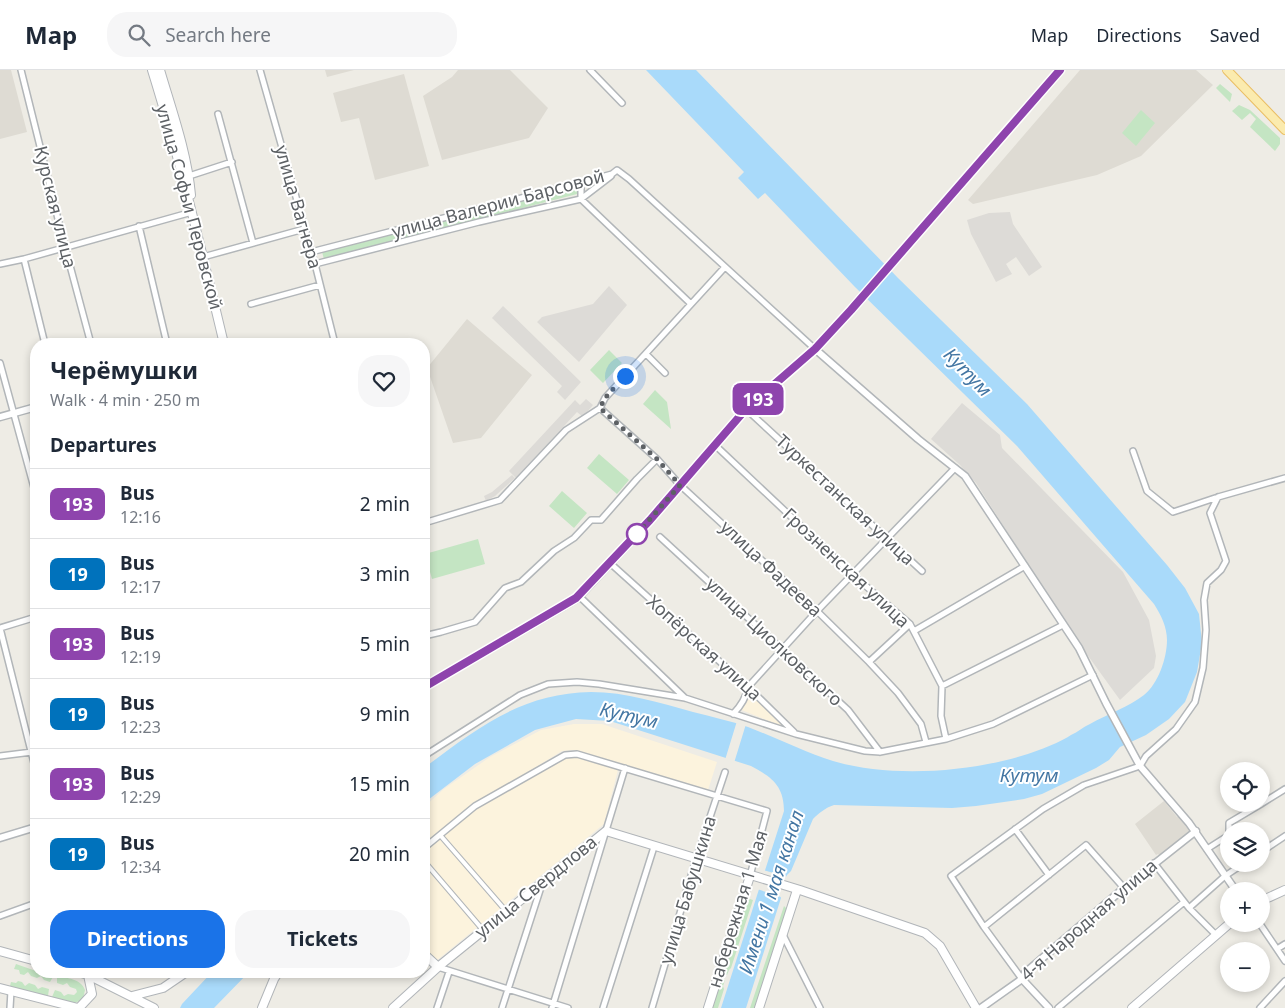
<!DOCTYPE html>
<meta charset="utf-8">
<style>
:root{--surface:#fff;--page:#f6f6f7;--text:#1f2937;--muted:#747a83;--line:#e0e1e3;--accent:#1a73e8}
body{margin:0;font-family:"Noto Sans",sans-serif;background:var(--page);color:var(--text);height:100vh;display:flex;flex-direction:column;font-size:19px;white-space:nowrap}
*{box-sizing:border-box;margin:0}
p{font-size:16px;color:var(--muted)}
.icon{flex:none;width:28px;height:28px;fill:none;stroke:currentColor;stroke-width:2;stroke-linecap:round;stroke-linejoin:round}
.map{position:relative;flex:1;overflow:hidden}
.details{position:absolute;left:30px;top:268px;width:400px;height:640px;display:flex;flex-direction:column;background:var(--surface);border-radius:20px;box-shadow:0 2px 8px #0003}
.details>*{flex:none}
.badge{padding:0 10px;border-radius:8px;font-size:18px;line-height:32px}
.tools{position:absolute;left:1220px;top:692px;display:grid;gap:10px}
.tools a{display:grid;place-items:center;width:50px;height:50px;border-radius:50%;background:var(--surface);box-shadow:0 2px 8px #0003;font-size:25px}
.you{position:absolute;width:25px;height:25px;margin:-12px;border:4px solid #fff;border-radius:50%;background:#1a73e8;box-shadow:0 0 0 8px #1a73e833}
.map>.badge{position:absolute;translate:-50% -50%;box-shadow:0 0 0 2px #fff}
h2{padding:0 20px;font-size:19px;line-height:45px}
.round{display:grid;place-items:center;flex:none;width:52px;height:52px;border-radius:20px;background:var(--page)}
.head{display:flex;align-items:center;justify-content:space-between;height:85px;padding:0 20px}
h1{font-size:24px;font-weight:700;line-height:38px}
.button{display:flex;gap:10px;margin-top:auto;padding:10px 20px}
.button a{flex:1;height:58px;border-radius:20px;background:var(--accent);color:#fff;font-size:20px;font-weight:700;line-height:58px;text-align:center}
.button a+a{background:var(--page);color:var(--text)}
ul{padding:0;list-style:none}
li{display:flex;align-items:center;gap:15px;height:70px;padding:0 20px;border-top:1px solid var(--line)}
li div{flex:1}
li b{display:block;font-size:19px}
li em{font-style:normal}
li .badge{min-width:55px;font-weight:700;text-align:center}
header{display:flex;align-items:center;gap:30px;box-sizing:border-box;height:70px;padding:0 25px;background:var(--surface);border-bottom:1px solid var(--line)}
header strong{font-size:24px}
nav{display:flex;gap:28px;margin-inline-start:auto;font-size:18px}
.search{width:350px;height:45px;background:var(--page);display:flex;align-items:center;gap:12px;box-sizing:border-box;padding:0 18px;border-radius:20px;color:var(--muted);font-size:19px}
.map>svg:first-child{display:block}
.commercial{fill:#fcf3dd}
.industrial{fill:#dddbd7}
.education{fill:#dedbd3}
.green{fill:#c4e5c3}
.water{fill:#a9dafa}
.pier{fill:#eeece5}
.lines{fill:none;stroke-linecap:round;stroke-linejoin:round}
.pedestrian-casing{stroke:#b2b6b9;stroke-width:6}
.minor-casing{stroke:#b2b6b9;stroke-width:8}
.tertiary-casing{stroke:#b2b6b9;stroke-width:9}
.secondary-casing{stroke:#b1b5b9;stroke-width:10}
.primary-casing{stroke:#eabe63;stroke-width:10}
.pedestrian{stroke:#fff;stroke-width:4}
.minor{stroke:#fff;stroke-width:5}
.tertiary{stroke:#fff;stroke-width:6}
.secondary{stroke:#fff;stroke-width:8}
.primary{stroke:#fbebae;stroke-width:8}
.line-casing{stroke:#fff;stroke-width:11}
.line{stroke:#8e44ad;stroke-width:8}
.walk{stroke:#5d6165;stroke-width:5;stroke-dasharray:0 9}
.stop-dot{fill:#fff;stroke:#8e44ad;stroke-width:2.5}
.labels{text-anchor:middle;stroke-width:4;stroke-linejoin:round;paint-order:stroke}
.street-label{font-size:18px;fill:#5d6165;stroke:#fff}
.water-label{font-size:19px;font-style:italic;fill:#4376a3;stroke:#fff}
</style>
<header>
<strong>Map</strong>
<div class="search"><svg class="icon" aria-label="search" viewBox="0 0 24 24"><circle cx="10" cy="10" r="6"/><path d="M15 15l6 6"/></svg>Search here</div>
<nav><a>Map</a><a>Directions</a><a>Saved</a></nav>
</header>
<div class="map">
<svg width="1285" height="938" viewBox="0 0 1285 938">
<rect width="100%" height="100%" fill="#eeece5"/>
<path class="commercial" d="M744,617l40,40 -50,-20 7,-7z
M574,654h28l115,38 -9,28 -135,-40 -11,1 -99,61 -39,33v-38l20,-18 46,-32 51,-27z
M578,687l40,13 -14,54 -168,137 -12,-14v-95l52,-45 88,-49z"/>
<path class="industrial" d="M1010,142l3,12 29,43 -13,9 -13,-19 -10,7 6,10 -16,8 -25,-48 -4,-14 22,-7z
M609,216l18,19 -48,57 -42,-40 5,-5 51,-13z
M503,236l78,76 -16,18 -8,-8 5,-6 -70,-68z
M586,329l7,6 -10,12 -6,-5 -61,66 -7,-7 66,-71 5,5z
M962,333l38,32 2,13 121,124 26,48 7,36 -2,12 -34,32 -47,-65 -97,-152 -16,-18 -29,-26z
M512,405l3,3 -20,18 -9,5 -2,-5 8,-4z"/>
<path class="education" d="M0,0h11l16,62 -27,7z
M325,0h29l-27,7z
M458,0h52l38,38 -19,30 -87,22 -19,-64 29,-19z
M1080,0h116l17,15 -72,71 -44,19 -124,29 -5,-4z
M404,4l25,92 -54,14 -16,-62 -18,4 -8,-29z
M467,249l65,56 -51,63 -28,5 -26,-75z
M1164,731l13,16 3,-2 10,12 -1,6 -29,23 -2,-2 -2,1 -21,-31z"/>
<path class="green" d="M1220,14l12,10 -2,8 -14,-14z
M1239,35l11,5 30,28v6l-5,7 -25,-24 6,-8 -6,-6 -8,7 -10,-9z
M1141,40l14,13 -19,23 -14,-13z
M579,115l2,8 -257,66 -2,-7z
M609,280l13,13 -19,20 -13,-13z
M655,320l12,12 4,27 -28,-25z
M599,384l30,26 -12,14 -30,-26z
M562,421l25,22 -13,15 -25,-22z
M478,469l7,25 -53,15 -7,-25z
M747,828l6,2 -22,68 -2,2 -2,5 -4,-1z
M784,836l2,2v5l-30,95h-6z
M16,894l20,7 18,4 -4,7 -6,-2 -3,-4 -4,2 -6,-2 -3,-4 -4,3 -4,-1 -1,-4 -5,-1z
M57,906c11,2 24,3 28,14l-2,9 -8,4 -23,-6 3,-7 6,2 3,4 4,-2 6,1 3,-3 -1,-3 -6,-2 -3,-4 -4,2 -6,-2z
M722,909l3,1 -2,6 1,3 -6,19h-6z
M18,911l4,1 3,4 4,-3 6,2 3,4 4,-2 7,2 -1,7 -38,-10 1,-4 5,1z"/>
<path class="water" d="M646,0h50l202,208 129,126 140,161 18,23 14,26 3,29 -5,29 -12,30 -16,17 -23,16 -26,12 -11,13 -13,8 -54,26 -18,5 -48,7 -24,2 -118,-3c-9,3 -15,8 -21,14l-22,52 -4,4 -8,17 2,6 -35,110h-25l63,-197c0,-25 -12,-34 -33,-45l-141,-45 -34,-2 -41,11 -60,34 -51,39v-35c53,-40 98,-75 167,-76 35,0 69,11 102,20 19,5 38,9 55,15 29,11 56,25 85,34 60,18 148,11 206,-11 11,-4 23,-9 32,-15 7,-3 12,-8 19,-11 16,-9 40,-18 54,-29 14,-11 23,-37 23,-55 0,-13 -6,-25 -13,-36l-137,-158 -162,-159 -90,-94 -7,6 -20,-21 6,-6z
M213,901h37l-36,37h-34l2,-4z"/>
<path class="pier" d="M737,651l9,3 -12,39 -9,-3z
M763,800l25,7 -6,15 2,6 -27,-9z"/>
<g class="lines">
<defs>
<path id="pedestrian" d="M440,765l66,76
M424,791l59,69"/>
<path id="minor" d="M21,0l44,177 26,97
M260,0l55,194 20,80
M590,0l32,33
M218,44l35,129
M189,106l43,-14
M581,112v17l110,105
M139,156l28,118
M311,182l261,-67 40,-11 5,-4 12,9 186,170
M203,187l101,-28
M24,189l21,85
M0,194l24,-5 168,-47
M315,194l164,-42 102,-23 30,-23
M251,234l69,-19
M646,284l19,19
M0,293l36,132
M600,338l57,51 23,26 137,126 52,51 29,31 23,31 5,18
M746,339l176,162
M716,376l137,129 57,49 32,62 -1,30 5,23
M1133,381l14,40 26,21 45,-15 67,-19
M424,453l76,-23 66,-70 34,-22 5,-10 120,-131
M660,467l188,173 32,42
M610,493l138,124 46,45
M579,526l106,102
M0,558l36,143
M0,558l36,-11
M914,561l111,-65
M424,566l17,-4 34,-10 30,-34 16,-6 33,-31 20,-13 17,-18h10l36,-41 20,-20
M869,592l41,-38
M942,616l121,-61
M748,617l69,-76 138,-143
M733,644c8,-8 13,-16 15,-27
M0,686l32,-4
M424,686l96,-61 28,-11 29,-2 22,2 86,14 111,36 69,17 15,1 66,-13 47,-15 100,-49
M1261,734l24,-15
M1015,759l34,46
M1229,761v-8l32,-19
M424,778l51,-42 90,-51 12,-1 190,57 -17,65
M1207,779l22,-14v-2
M1261,782l24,-16
M1154,793l35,45 27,27
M1189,838l36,-32 18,-12
M0,846l36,-13
M1260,854l25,37
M984,857l102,-82 38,43
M783,865l37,73
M1277,879l8,-5
M438,897l130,41
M1022,909l-38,-52 -33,-51 92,-67 41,-24 56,-19 6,-10 30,-27 19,-27 8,-34 3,-38 -2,-30 3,-17 14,-13 5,-9 -16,-48 8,-16
M10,938l1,-17
M437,938l12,-36
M502,938l40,-124
M552,938l73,-240
M603,938l51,-161
M652,938l44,-149 29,-87
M1058,938l126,-106
M1260,938l25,-27"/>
<path id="tertiary" d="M815,279l103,90 47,37 114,172 27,55 34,63 49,57 47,68
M0,347l36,-10
M0,768l36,-11
M1022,909l27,29
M981,938l41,-29 3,-6 99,-85 72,-57"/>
<path id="secondary" d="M152,0c28,90 50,182 72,274
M160,0c12,41 27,82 31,125
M424,617l153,-89 73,-78 96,-111 69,-60 36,-39 209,-240
M1261,831l24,-11
M0,881l36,10
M424,884l14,13
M75,901l13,4 66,33
M0,918l78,20
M132,926l31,-8 25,-17
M79,938l13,-14 -4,-19
M262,938l12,-29 5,-8
M393,938l45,-41 168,-136 194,59 125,43 15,13 36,62
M708,938l42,-132
M759,938l38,-118
M1132,938l97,-84"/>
<path id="primary" d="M1227,0l58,60"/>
</defs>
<use href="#pedestrian" class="pedestrian-casing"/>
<use href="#minor" class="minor-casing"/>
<use href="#tertiary" class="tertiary-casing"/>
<use href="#secondary" class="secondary-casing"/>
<use href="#primary" class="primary-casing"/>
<use href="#pedestrian" class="pedestrian"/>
<use href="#minor" class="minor"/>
<use href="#tertiary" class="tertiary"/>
<use href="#secondary" class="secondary"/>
<use href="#primary" class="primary"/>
</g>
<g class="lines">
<defs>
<path id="line" d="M424,617l152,-89 74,-78 96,-111 69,-60 36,-39 209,-240"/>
</defs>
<use href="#line" class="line-casing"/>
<use href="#line" class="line"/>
<path class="walk" d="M625,306l-20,22 -5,10 57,51 23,26 -43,49"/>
</g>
<circle class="stop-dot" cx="637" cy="464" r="10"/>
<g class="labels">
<g class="street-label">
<text transform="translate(498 134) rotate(-15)" y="6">улица Валерии Барсовой</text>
<text transform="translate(55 137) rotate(76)" y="6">Курская улица</text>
<text transform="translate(189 137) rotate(75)" y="6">улица Софьи Перовской</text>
<text transform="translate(298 137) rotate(74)" y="6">улица Вагнера</text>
<text transform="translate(845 430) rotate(43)" y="6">Туркестанская улица</text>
<text transform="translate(846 498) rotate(43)" y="6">Грозненская улица</text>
<text transform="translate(771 499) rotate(43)" y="6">улица Фадеева</text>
<text transform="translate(774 572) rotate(43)" y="6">улица Циолковского</text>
<text transform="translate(704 578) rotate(42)" y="6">Хопёрская улица</text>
<text transform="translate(536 817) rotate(-39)" y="6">улица Свердлова</text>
<text transform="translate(688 820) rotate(-73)" y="6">улица Бабушкина</text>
<text transform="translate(738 839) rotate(-73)" y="6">набережная 1 Мая</text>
<text transform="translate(1089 850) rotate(-41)" y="6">4-я Народная улица</text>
</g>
<g class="water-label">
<text transform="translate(968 302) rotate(46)" y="7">Кутум</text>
<text transform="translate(629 645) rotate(13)" y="7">Кутум</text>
<text x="1029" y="712">Кутум</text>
<text transform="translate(771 822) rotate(-72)" y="7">Имени 1 мая канал</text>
</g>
</g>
</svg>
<div class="tools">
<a><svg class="icon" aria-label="locate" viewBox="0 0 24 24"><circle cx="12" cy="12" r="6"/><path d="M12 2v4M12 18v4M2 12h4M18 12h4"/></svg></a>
<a><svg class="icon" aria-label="layers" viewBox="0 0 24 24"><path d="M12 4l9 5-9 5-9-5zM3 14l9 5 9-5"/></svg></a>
<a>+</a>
<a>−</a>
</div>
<div class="you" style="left:625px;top:306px"></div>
<b class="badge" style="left:758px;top:329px;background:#8e44ad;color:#fff">193</b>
<section class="details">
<div class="head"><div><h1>Черёмушки</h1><p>Walk · 4 min · 250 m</p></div><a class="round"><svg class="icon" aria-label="heart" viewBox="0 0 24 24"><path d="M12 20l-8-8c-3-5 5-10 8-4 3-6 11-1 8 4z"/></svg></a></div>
<h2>Departures</h2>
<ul>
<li><span class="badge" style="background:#8e44ad;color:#fff">193</span><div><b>Bus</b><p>12:16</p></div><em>2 min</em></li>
<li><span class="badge" style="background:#0072bc;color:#fff">19</span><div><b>Bus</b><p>12:17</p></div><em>3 min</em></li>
<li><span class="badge" style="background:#8e44ad;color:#fff">193</span><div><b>Bus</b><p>12:19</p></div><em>5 min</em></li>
<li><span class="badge" style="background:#0072bc;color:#fff">19</span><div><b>Bus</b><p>12:23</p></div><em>9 min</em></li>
<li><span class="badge" style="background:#8e44ad;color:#fff">193</span><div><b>Bus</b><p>12:29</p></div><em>15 min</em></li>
<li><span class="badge" style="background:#0072bc;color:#fff">19</span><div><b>Bus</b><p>12:34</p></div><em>20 min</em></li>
</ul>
<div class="button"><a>Directions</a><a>Tickets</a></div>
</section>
</div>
